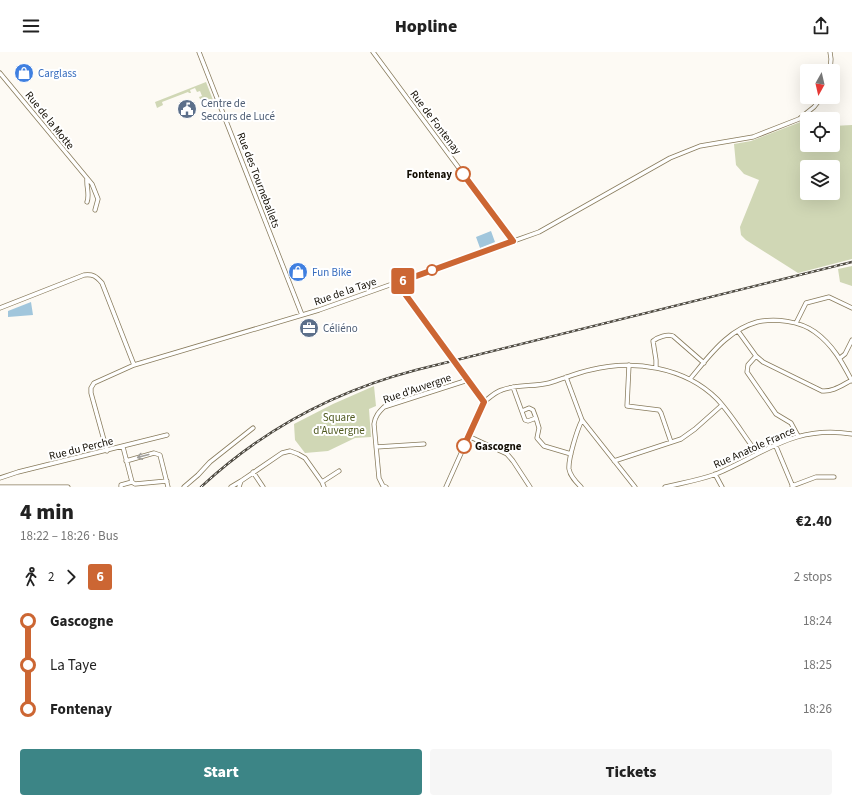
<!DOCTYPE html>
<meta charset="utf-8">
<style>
:root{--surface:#fff;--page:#f6f6f6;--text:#222;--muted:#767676;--accent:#3c8586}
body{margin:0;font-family:"Source Sans 3",sans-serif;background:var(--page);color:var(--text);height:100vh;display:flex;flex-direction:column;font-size:15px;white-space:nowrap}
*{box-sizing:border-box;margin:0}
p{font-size:13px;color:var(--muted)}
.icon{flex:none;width:22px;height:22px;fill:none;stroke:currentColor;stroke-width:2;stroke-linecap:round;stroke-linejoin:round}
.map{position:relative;height:435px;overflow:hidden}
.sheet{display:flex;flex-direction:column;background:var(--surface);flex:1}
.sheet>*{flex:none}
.badge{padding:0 8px;border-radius:3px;font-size:14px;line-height:26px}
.needle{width:26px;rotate:188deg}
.fabs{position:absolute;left:800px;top:12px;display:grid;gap:8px}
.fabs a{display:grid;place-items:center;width:40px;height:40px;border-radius:4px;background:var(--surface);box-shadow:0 4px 16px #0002;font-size:20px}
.map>.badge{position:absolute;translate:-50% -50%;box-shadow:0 0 0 2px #fff}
.legs{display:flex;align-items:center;gap:6px;height:44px;padding:0 20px;font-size:13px}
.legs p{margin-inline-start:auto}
.overview{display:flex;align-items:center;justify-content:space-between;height:68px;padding:0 20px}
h1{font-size:22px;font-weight:800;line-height:30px}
.primary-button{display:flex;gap:8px;margin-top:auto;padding:8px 20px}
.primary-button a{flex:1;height:46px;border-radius:4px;background:var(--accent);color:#fff;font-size:16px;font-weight:800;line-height:46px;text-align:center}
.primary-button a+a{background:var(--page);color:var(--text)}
ul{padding:0 20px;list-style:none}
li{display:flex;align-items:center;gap:14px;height:44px;font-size:15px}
li i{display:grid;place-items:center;width:6px;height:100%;margin:0 5px;background:currentColor}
li i::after{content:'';width:10px;height:10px;margin:-5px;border:3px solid;border-radius:50%;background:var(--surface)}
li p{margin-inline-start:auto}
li:first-child i{background:linear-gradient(#0000 50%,currentColor 0)}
li:last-child i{background:linear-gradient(currentColor 50%,#0000 0)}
header{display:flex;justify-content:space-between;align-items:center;height:52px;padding:0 20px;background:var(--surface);font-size:18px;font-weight:800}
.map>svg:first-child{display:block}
.green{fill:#d0d7b5;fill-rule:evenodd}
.water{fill:#a1c6dc}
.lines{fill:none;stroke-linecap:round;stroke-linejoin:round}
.minor-casing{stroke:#887b5c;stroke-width:5}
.minor{stroke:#fff;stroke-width:3.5}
.rail-casing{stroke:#4e4a41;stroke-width:2.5}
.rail{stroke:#fff;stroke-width:1;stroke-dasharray:3;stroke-linecap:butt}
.oneway{stroke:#a09e9a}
.line-1-casing{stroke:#fff;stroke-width:9}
.line-1{stroke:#c63;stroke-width:6}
.stop-1-dot{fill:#fff;stroke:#c63;stroke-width:2}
.labels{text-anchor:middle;stroke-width:4;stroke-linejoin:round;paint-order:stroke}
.shop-label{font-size:11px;fill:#366cbe;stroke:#fff;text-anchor:start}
.service-label{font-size:11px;fill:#4e5e75;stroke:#fff;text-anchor:start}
.street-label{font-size:11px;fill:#120d03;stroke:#fff}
.stop-label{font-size:11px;font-weight:bold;fill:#120d03;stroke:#fff;text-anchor:end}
.park-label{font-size:11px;fill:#4f5920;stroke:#fff}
</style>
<header><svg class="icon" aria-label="menu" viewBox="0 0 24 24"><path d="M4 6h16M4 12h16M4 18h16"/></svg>Hopline<svg class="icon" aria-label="share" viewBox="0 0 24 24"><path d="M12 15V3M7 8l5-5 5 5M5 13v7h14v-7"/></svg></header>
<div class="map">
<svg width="852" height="435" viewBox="0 0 852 435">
<rect width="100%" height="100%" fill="#fdfaf4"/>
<path class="green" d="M206,30l7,18 -5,2 -8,-3 -1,-2 3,-1 -2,-5 -3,1 -2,-4 -5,2 1,3h-2l-1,-1 -26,10 1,3 -6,3 -2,-6z
M803,69l4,3v21h26v-19l19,-1v134l-54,14 -52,-33 -5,-5 -1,-8 19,-47 -15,-6 -8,-9 -2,-21 17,-3zM807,115h26v26h-26z
M852,214v20l-12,-4 -2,-13z
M374,334l2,20 -7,3 2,28 -16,1 -27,13 -23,2 -10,-13 -1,-16 39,-20z"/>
<path class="water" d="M491,179l4,11 -15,6 -4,-11z
M31,250l2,13 -25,2v-6z"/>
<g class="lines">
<defs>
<path id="minor" d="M199,0l103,263
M373,0l140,189
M830,0l1,7 -1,12
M0,21l92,111 6,15 -3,11
M87,150c3,-8 -1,-15 0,-24
M397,231l87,119
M0,256l84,-33c9,-1 12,1 18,8l32,82
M796,271l10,-20 23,-6 23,11
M738,279l18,25 7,6 59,29c11,1 20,-6 30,-11
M756,304l-8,9 -1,7 29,42 15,9 7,13
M840,306l5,-4 7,-14
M629,313l-2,41 32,4 2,3 10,29
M656,316v-8l-3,-19c5,-4 14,-7 20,-5l31,27
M566,325l16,43 53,67
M690,327c11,-13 22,-28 35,-39 8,-7 21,-15 32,-18 18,-4 43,-1 58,10 18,13 27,30 37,49
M513,335l12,33 3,1 8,-3 3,10 -2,10 7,8 27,8
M484,350c5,-4 11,-10 18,-12 15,-6 32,-3 47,-7 14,-4 27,-10 41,-13 43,-11 95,-3 127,29 15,16 27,37 40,54
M522,359l7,-3 4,2 3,8
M468,384l39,18 6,7 17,26
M775,392l18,43
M123,395l9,35 3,2 32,-3
M376,395l48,-3
M107,399l-16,-58v-5l3,-5 40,-18 185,-55 220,-78 131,-74 30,-12 53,-9 46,-18 15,-12 8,-10
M126,409l28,-8 6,2 8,32
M614,409l67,-22 14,-10 27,-24
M253,420l10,15
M715,422l7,13
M0,426l18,-6 149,-37
M322,430l17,-11
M792,434l24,-9h18
M0,435h68
M121,435v-2l11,-3
M184,435l14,-12 12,-13 43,-34
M231,435l10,-6
M239,435l2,-6 41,-28 8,-2 8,3 7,4 17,24 2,5
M386,435l-3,-1 -4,-8 -5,-54c1,-8 5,-12 10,-17l84,-27
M446,435l38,-85
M581,435c-5,-5 -11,-11 -12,-18 -1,-10 8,-39 13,-49
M665,435c17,-4 35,-7 51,-13 50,-21 77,-49 136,-40"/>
</defs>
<use href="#minor" class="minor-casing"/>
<use href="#minor" class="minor"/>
<defs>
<path id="rail" d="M201,435c61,-57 135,-96 215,-117l436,-108"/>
</defs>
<use href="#rail" class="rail-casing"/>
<use href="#rail" class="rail"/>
</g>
<defs><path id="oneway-shaft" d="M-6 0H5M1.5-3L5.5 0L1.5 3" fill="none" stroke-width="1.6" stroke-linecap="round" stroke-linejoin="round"/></defs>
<use class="oneway" href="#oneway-shaft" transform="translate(143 404) rotate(165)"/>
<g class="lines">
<defs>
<path id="line-1" d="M463,122l50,67 -116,42 87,119 -20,44"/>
</defs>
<use href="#line-1" class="line-1-casing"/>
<use href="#line-1" class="line-1"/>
</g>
<defs>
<symbol id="shop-disc" viewBox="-11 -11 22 22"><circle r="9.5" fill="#3f7fe0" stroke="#fff"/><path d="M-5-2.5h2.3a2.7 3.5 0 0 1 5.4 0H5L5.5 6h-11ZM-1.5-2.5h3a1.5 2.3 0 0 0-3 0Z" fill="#fff"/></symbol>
<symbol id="civic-disc" viewBox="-11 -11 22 22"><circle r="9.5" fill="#5c6f8a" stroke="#fff"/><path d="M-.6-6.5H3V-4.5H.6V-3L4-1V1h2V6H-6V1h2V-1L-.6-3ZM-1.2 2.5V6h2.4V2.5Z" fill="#fff"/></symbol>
<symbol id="office-disc" viewBox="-11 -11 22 22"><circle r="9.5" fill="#5c6f8a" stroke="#fff"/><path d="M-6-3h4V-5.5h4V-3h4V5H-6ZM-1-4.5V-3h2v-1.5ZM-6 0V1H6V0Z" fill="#fff"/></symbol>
</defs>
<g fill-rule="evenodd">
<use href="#shop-disc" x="13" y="10" width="22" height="22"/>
<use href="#civic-disc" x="176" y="46" width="22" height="22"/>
<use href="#shop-disc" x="287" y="209" width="22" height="22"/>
<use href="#office-disc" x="298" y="265" width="22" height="22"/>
</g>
<g class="stop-1-dot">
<circle cx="463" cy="122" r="7"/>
<circle cx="432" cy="218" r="5"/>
<circle cx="464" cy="394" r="7"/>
</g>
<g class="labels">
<g class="shop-label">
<text x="38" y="25">Carglass</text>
<text x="312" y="224">Fun Bike</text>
</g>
<g class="service-label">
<text x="201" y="55">Centre de<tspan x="201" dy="13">Secours de Lucé</tspan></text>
<text x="323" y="280">Céliéno</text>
</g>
<g class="street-label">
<text transform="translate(50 68) rotate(51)" y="4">Rue de la Motte</text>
<text transform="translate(436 70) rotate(53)" y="4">Rue de Fontenay</text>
<text transform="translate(259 128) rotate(69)" y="4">Rue des Tourneballets</text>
<text transform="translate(345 239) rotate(-19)" y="4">Rue de la Taye</text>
<text transform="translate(417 336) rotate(-19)" y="4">Rue d'Auvergne</text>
<text transform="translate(754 395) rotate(-24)" y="4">Rue Anatole France</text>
<text transform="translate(81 396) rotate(-14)" y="4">Rue du Perche</text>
</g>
<g class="stop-label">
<text x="452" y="126">Fontenay</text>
<text x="475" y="398" text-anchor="start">Gascogne</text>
</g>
<g class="park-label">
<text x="339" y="369">Square<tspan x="339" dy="13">d'Auvergne</tspan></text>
</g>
</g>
</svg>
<div class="fabs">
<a><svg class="needle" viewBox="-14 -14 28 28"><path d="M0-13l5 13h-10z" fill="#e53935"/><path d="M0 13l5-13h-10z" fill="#767676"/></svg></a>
<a><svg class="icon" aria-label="locate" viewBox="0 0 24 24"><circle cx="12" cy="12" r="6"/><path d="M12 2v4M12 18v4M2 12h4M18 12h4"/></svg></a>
<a><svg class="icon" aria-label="layers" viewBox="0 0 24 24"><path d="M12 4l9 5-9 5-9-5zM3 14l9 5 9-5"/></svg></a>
</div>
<b class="badge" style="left:403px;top:229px;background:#c63;color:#fff">6</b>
</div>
<section class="sheet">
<div class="overview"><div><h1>4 min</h1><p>18:22 – 18:26 · Bus</p></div><b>€2.40</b></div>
<div class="legs"><svg class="icon" aria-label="walk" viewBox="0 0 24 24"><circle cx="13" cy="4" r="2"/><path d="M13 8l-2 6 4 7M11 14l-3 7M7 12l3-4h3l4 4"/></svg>2<svg class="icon" aria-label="forward" viewBox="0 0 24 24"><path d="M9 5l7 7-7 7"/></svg><b class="badge" style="background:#c63;color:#fff">6</b><p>2 stops</p></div>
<ul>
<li><i style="color:#c63"></i><b>Gascogne</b><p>18:24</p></li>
<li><i style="color:#c63"></i><span>La Taye</span><p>18:25</p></li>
<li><i style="color:#c63"></i><b>Fontenay</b><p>18:26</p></li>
</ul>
<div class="primary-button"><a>Start</a><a>Tickets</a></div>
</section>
